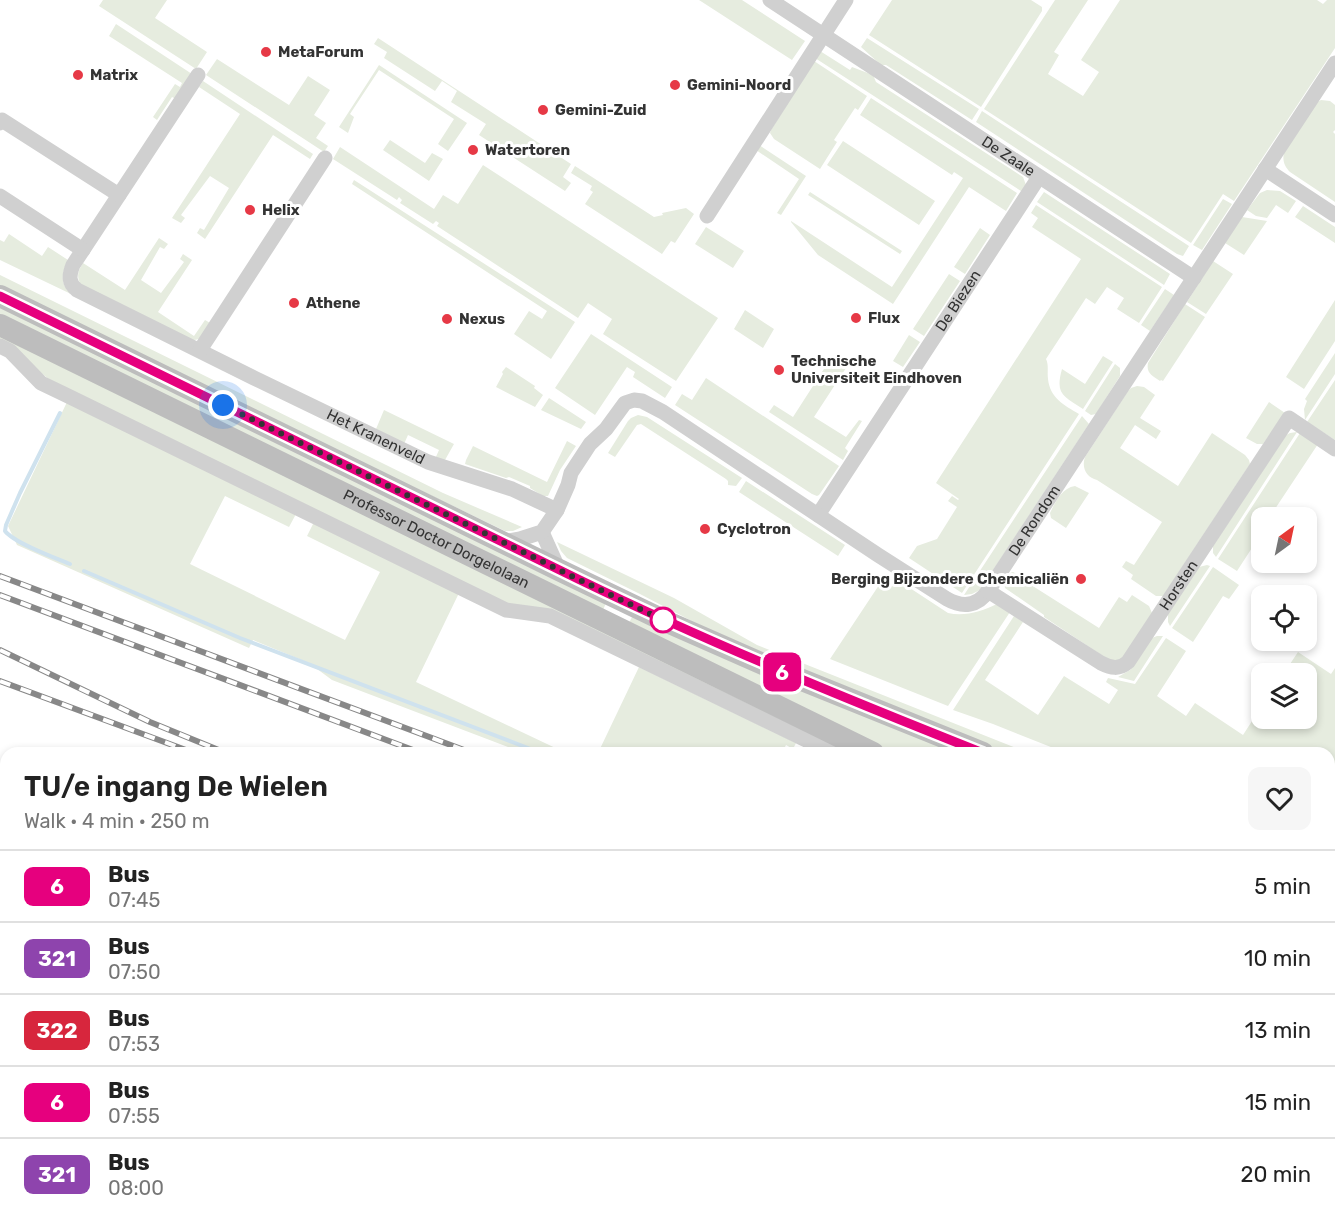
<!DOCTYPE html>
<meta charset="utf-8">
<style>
:root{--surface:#fff;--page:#f6f6f6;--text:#222;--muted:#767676;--line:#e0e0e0}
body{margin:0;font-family:Rubik,sans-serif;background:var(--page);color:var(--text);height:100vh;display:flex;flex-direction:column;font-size:22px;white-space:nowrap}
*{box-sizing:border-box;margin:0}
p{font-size:20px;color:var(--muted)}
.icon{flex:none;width:33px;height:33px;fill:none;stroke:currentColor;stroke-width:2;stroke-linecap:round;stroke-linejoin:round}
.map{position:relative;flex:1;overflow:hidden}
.side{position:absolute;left:0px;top:747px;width:1335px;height:476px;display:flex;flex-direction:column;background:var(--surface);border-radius:18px 18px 0 0;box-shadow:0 3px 9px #0003}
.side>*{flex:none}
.badge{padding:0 12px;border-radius:9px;font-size:21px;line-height:39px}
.needle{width:39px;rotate:33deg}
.buttons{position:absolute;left:1251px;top:507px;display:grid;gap:12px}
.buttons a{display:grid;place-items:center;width:66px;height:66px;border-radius:12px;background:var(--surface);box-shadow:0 3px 9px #0003;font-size:30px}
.you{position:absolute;width:30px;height:30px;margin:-15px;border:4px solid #fff;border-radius:50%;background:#1a73e8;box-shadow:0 0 0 9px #1a73e833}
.map>.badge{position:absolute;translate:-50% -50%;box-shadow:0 0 0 3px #fff}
.round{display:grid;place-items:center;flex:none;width:63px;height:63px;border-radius:12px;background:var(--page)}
.overview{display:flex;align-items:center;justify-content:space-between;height:102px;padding:0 24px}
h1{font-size:28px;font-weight:600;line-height:45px}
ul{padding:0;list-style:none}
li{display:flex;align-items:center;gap:18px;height:72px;padding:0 24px;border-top:2px solid var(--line)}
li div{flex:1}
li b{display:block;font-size:22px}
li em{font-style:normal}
li .badge{min-width:66px;font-weight:700;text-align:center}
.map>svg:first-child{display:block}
.green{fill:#e6ecdf}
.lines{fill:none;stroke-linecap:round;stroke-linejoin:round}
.stream{stroke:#cfe2ee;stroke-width:4}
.street{stroke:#d0d0d0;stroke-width:15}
.secondary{stroke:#bdbdbd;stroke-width:22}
.rail-casing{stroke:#888;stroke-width:6}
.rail{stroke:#fff;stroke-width:4;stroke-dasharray:11;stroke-linecap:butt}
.line-casing{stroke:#fff;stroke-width:14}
.line{stroke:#e6007e;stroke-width:9}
.walk{stroke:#333;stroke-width:6;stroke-dasharray:0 10.8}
.poi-dot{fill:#e63946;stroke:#fff;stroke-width:2}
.stop-dot{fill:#fff;stroke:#e6007e;stroke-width:3}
.labels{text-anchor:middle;stroke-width:6;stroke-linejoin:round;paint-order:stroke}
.poi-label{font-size:15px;font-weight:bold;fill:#333;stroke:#fff;text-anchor:start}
.street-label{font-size:15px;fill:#333;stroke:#fff}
</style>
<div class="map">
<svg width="1335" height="1222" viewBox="0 0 1335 1222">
<rect width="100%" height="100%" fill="#fff"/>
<path class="green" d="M103,0h64l-12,18 52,34 -11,17 -97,-63z
M699,0h43l63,41 -13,19z
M892,0h139l11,7v4l-61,96 -112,-72z
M1055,0h33l-34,52 5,3 -11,19 35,22 16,-24 -18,-12 39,-60h197l6,4 4,-4h8v48l-101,153 -11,-7 -32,49 -207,-134z
M116,24l76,50 -16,25 -4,-2 -15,23 -4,-3 22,-33 5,3 2,-4 -73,-47z
M378,38l193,126 -8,13 8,6 -6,8 -86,-56 7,-11 -35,-22 6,-11 -15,-10 -7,10 -51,-33 3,-6 -13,-8z
M867,38l112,71 -7,11 -86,-55h-5l-20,-18z
M820,51l30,19 2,-3 21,8 3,7 147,95 3,8 -2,8 -209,-135z
M217,59l72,46 19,-29 22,14 -16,25 12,8 -10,15 12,8 -4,6 -118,-77z
M814,61l53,35 -9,14 -3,-2 -21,32 3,2 -17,27 -46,-30 -4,-6 1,-3z
M379,65l88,58 -19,28 -10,-7 16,-25 -75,-49 -29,44 4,3 -6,16 -9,-6z
M203,81l110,73 -3,5 -37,-24 -68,104 -8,-6 3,-5 4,2 25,-42 -19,-12 -29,39 4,3 -4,5 -9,-5 68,-104 -41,-27z
M871,98l146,95 -11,18 -37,-24 -76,117 -75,-49 -27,-33v-1l101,66 69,-106 2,-3 -9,-6 -2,3 -92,-60z
M1321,100l9,1 5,4v25l-2,2 2,2v68l-45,-30c-5,-5 -8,-11 -6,-19l32,-50z
M982,111l207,135 -6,10 -6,-2 -201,-132z
M390,140l35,23 7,-10 11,6 -14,22 -46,-31z
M843,141l92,60 -16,24 -92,-60z
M759,145l47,31 -25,39 -4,-2 22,-34 -43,-29z
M340,147l94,62 9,-14 15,9 25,-39 235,153 -42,63 -73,-47 9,-15 -24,-16 -10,15 -141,-92 2,-3 -3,-2 -3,3 -33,-21 2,-3 -3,-3 -2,3 -64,-41z
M575,166l79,51 9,-2 -1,-2 24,-5 8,6 -19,29 -4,-2 -9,13 -77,-50 8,-12 -3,-2 2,-4 -21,-13z
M354,180l221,142 -24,37 -37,-25 15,-23 13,8 5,-8 -195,-127z
M1267,190l13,1 16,10 -8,12 -12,-8 -9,13 -11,-2 -9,-6 13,-17z
M810,192l92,59 -2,3 -92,-59z
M1044,192l123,80 3,2 -6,11 -127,-83z
M1223,199l9,5 -30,46 -9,-5z
M1036,205l126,82 -23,36 -22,-14 7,-11 -17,-11 -12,17 -9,-6 -40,61c3,6 1,13 2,20 2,19 16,26 31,35l-117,179 -53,-35 8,-12 20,-7 20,-32 -9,-6 4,-5 6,4 1,-1 -23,-16 145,-224 -49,-32 6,-9 -7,-5z
M1303,206l32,21v16l-40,-26z
M1242,217l25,4 -23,34 -19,-12z
M706,227l38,24 -11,17 -38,-24z
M980,228l10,7 -25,39 -11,-7z
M9,234l33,22 6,-9 20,13c-7,14 -8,24 3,34l-71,-34v-20l4,2z
M159,238l9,6 -4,5 -4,-2 -19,33 20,13 23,-31 -4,-3 3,-5 9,6 -34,52 36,24 11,-16 7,4c-6,8 -10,17 -21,16l-110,-55c-5,-9 -3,-14 2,-22l42,27z
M1213,261l20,13 -27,40 -19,-12z
M949,274l11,7 -36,55 -11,-7z
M0,275l443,218 79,34 -9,4h-8l-505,-243z
M1165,289l9,6 -24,36 -9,-6z
M1335,300v41l-31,48 -18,-12z
M0,304l606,299 -3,7 -603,-293z
M1185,304l20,13 -42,64 -2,-1 -1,1c-8,-5 -14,-8 -12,-18z
M745,310l29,19 -11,19 -29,-19z
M591,334l81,53 -7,11 -32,-21 2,-5 -8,-5 -32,48 -40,-27z
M0,335l858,418h-17l-293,-143 -40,-6 -457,-223 -51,-42z
M909,335l11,7 -17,25 -10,-6z
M1335,353v21l-30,46 -1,-11 3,-8 -2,-2z
M1103,356l10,6 -30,47c-20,-13 -28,-15 -21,-40l23,15z
M831,358l15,10 -32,49 32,20 13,-17 3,1 -17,27 3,3 -5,9 -74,-48 5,-7 19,12z
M1115,364l5,4v8l-24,38 -5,1 -6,-4z
M506,367l29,19 -1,2 9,7 -8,12 -39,-20 7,-13 -1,-2z
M706,378l133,88 -20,29 -2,1 -5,-2 -137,-89 7,-11 10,6z
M1335,380v60l-28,-18z
M1137,386l7,1 11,8 -15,23 21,13 -5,8 -21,-14 -15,23 58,38 34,-53 33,22 4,5 1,4 -87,132h-7l-25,-17 2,-4 -11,-8 4,-6 8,4 28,-43 -65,-42c-10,-2 -16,-12 -12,-23l43,-66 3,-3z
M549,398l37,24 -5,7 -40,-19z
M67,402l229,112 -7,13 -64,-31 -35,68 155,76 35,-68 -73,-36 7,-14 145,71 -43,89 150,71h-42l-192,-73 -23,-17 -56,-23 -4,8 -232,-103 -9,-19z
M1269,402l16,11 -22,31h-6l-11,-6z
M384,410l70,34 -9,16 -10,-1 4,-9 -31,-15 -4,9 -28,-15z
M638,415l9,2 95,61 -6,8 -8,-1v-4l-2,-2 -85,-55 -4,1 -22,32 -7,-4 20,-32 3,-3z
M1082,416l7,8 -109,166 -8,4 -8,1z
M1297,432l-81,125 -3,-4v-7l73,-111 4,-2z
M1300,433l18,11 -47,71 2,2 -11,1 -1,16 -24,37 -19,-12z
M567,441l9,5 -16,24 -12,26h-5l-13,-8v-2l-21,-9 -3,1 -41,-14 1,-4 7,-14 74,36z
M746,481l99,64 -7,11 -99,-64z
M1075,486l14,7 -23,35 -15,-10 -1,-5c6,-12 12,-25 25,-27z
M557,542l117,56 83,47 272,108h-30l-132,-52 -112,-47 -115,-60 -73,-36 -6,-7z
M1207,565l3,1 -40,60 -2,-4v-8l31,-47z
M1213,567l26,18 -10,14 -6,-3 -30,46 -21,-14z
M1013,572l16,8 -1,3 71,45 20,-31 8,5 5,-7 17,11 3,7 -28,44 -5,4 -10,-1 -65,-43v-2l-39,-27c-2,-6 2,-15 8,-16z
M887,573l61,40c17,4 34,-2 49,-9l13,8 -62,94 -118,-47z
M633,615l331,138h-75l-259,-127 -1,-3z
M1014,616l9,6 -38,58 53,35 26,-39 45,28 9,-14 -12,-8 2,-4 27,6 31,-46 20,13 -29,45 29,20 9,-13 48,32 18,-28 1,11h44v-44l-22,-1 14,-21 33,22 4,-6v180l-6,-2v-93h-263l-73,-29 -40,-14z
M1157,636h6l-29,45 -16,-4 12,-7 22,-32z
M639,667l157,76 -3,6 -7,-4 -4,8h-184z
M0,976l6,2v198l-1,-15 -5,-17v-17l3,-5 1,-15v-11l-4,-5z"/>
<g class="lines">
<path class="stream" d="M60,413l-40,80 -14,32 -1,6c9,12 50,27 65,33
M84,571l156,67 301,115
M1329,1145l6,4"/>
<g class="street">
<path id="s1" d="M770,0l424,278"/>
<path id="s2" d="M198,75l-125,190c-4,10 -5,18 4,25l177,88 174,84 84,27 45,21"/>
<path d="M0,123l2,-3 117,75"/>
<path d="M1265,169l70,46"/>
<path d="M0,196l83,54"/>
<path d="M707,216l139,-216"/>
<path d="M0,346l10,5 31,32 25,12 440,215 44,6 283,137"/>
<path d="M200,350l125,-192"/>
<path id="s3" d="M818,515l221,-338"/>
<path d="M542,532l17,38"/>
<path id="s4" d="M503,542l17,-3 22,-7 15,-22 11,-25 3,-12 19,-29 16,-15 19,-26 9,-3 8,1 21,11 215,143 69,44c16,9 31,7 41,-8l347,-528"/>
<path id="s5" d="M988,591l113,72c10,5 18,7 27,-1l161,-244 46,31"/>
<path d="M1335,962l-2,8 2,6"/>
<path d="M130,1222l5,-6"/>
<path d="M311,1222l4,-6"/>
<path d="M472,1222l3,-6"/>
<path d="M621,1222v-6"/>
</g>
<g class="secondary">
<path d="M0,296l559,274 106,51 100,44 218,88"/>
<path id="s6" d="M0,325l873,428"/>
<path d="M1329,878l6,2"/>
<path d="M1329,896l6,9"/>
<path d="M1329,938l6,2"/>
<path d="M0,962l6,2"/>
<path d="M660,1216l13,6"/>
</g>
<defs>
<path id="rail" d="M0,576l472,177
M0,595l421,158
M0,650l150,72 76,31
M0,681l194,72
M1329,1173l6,4
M1329,1197l6,5
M1294,1216l9,6
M1313,1216l8,6"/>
</defs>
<use href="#rail" class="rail-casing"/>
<use href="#rail" class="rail"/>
</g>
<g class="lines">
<defs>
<path id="line" d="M0,296l580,284c132,64 267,119 403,173"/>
</defs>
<use href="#line" class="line-casing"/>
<use href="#line" class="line"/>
<path class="walk" d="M223,405l357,175 85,41 -2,-1"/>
</g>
<g class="poi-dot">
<circle cx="266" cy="52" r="6"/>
<circle cx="78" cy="75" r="6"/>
<circle cx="675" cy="85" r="6"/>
<circle cx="543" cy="110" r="6"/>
<circle cx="473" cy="150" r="6"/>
<circle cx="250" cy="210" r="6"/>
<circle cx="294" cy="303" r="6"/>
<circle cx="856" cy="318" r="6"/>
<circle cx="447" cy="319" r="6"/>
<circle cx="779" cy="370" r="6"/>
<circle cx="705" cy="529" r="6"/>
<circle cx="1081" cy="579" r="6"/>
</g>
<circle class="stop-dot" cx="663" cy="620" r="12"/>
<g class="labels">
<g class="poi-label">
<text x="278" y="57">MetaForum</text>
<text x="90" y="80">Matrix</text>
<text x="687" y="90">Gemini-Noord</text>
<text x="555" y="115">Gemini-Zuid</text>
<text x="485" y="155">Watertoren</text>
<text x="262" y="215">Helix</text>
<text x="306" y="308">Athene</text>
<text x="868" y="323">Flux</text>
<text x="459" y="324">Nexus</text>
<text x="791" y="366">Technische<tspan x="791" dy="17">Universiteit Eindhoven</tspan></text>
<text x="717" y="534">Cyclotron</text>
<text x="1069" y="584" text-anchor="end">Berging Bijzondere Chemicaliën</text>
</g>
<g class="street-label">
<text dy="5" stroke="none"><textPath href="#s1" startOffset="285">De Zaale</textPath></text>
<text dy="5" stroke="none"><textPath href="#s3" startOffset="256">De Biezen</textPath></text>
<text dy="5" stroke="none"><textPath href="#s2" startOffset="588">Het Kranenveld</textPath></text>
<text dy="5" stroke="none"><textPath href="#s4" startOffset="708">De Rondom</textPath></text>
<text dy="5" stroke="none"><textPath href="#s6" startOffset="486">Professor Doctor Dorgelolaan</textPath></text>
<text dy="5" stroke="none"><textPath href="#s5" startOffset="255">Horsten</textPath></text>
</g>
</g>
</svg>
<div class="buttons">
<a><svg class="needle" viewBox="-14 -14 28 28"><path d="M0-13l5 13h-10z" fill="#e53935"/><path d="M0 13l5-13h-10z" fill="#767676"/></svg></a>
<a><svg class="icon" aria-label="locate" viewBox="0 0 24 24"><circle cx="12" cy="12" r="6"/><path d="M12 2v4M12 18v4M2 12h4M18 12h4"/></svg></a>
<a><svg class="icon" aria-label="layers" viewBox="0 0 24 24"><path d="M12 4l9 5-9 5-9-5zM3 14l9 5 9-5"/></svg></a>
</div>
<div class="you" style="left:223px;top:405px"></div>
<b class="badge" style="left:782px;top:672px;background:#e6007e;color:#fff">6</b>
<section class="side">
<div class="overview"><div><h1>TU/e ingang De Wielen</h1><p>Walk · 4 min · 250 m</p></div><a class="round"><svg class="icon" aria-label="heart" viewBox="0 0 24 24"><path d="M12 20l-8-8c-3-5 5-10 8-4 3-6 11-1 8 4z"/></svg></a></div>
<ul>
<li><span class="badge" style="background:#e6007e;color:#fff">6</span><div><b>Bus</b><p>07:45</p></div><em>5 min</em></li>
<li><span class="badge" style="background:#8e44ad;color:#fff">321</span><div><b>Bus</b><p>07:50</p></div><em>10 min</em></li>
<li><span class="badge" style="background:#d7263d;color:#fff">322</span><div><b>Bus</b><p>07:53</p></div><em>13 min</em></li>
<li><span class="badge" style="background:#e6007e;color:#fff">6</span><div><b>Bus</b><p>07:55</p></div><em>15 min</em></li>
<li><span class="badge" style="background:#8e44ad;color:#fff">321</span><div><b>Bus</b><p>08:00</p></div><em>20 min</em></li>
</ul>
</section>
</div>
